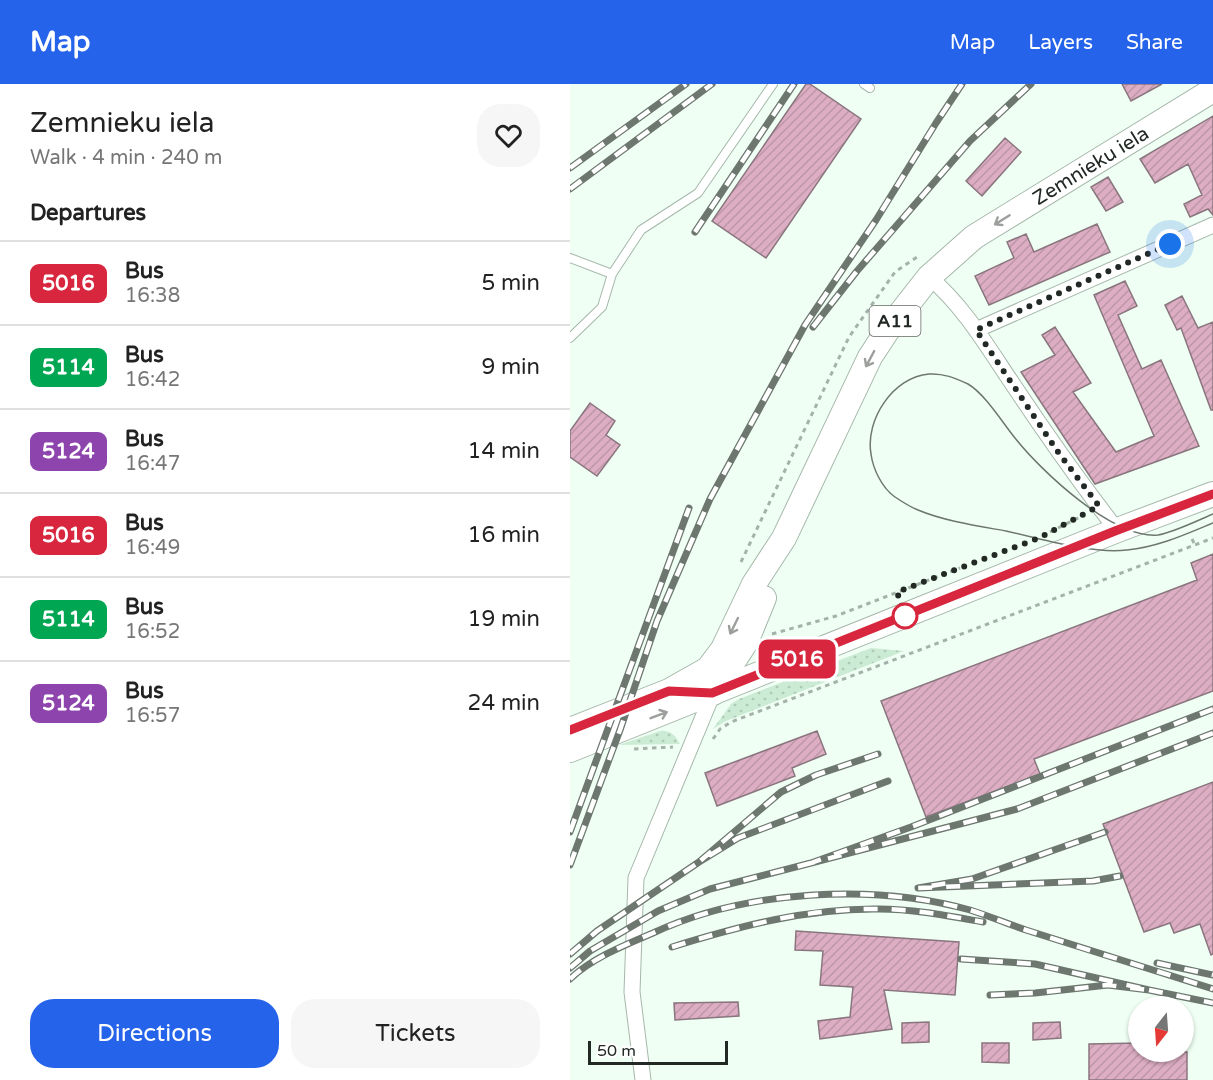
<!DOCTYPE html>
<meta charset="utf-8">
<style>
:root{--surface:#fff;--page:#f6f6f6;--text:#222;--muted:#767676;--line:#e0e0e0;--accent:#2563eb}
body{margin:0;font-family:"Varela Round",sans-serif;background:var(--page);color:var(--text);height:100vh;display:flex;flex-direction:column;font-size:22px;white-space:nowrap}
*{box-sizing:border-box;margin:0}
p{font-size:20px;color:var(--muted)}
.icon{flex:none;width:33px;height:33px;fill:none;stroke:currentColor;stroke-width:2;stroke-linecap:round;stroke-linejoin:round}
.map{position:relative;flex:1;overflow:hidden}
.side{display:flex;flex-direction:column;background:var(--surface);width:570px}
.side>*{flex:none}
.badge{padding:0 12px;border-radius:9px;font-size:21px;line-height:39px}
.needle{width:39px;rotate:197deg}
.fabs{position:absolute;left:558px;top:912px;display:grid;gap:12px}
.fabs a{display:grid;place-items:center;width:66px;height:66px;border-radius:50%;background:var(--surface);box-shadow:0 2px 4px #0004;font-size:30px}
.scale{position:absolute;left:18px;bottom:15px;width:140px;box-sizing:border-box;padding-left:6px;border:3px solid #222924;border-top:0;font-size:16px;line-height:21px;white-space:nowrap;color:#222924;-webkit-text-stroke:4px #fff;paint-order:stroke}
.you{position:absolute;width:30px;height:30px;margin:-15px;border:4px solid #fff;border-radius:50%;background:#1a73e8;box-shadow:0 0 0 9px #1a73e833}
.map>.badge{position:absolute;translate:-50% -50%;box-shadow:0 0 0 3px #fff}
h2{padding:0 30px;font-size:22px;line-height:54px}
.round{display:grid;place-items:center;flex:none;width:63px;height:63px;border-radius:24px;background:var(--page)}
.overview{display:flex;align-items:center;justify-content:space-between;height:102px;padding:0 30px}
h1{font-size:28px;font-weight:600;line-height:45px}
.button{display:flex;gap:12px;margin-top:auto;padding:12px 30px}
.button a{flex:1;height:69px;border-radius:24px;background:var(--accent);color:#fff;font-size:24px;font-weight:600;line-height:69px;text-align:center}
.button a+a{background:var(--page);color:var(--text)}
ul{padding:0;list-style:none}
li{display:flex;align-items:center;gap:18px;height:84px;padding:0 30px;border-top:2px solid var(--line)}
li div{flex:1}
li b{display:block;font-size:22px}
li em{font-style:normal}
li .badge{min-width:66px;font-weight:700;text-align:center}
header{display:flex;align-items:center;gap:36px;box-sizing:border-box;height:84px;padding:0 30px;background:var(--accent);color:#fff}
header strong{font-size:28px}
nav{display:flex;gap:33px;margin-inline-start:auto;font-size:21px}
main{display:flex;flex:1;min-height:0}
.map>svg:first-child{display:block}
.grass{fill:url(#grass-dots)}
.building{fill:url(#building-hatch);stroke:#89757e;stroke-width:1.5}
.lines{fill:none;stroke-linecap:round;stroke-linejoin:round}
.service-casing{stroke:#a5b7aa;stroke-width:10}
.minor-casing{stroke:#a5b7aa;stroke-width:17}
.trunk-casing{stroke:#a5b7aa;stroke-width:26}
.path{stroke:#a5b2a9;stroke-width:3;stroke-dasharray:4.5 4.5;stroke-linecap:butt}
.service{stroke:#fff;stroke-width:8}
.minor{stroke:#fff;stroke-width:15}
.trunk{stroke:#fff;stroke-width:24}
.tram{stroke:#6d7770;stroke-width:1.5}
.rail-casing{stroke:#6d7770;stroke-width:7}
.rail{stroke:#fff;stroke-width:4.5;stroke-dasharray:14;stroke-linecap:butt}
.oneway{stroke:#9c9f9c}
.line-casing{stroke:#fff;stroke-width:14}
.line{stroke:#d7263d;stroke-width:9}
.walk{stroke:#222924;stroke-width:6;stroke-dasharray:0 10.8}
.stop-dot{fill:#fff;stroke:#d7263d;stroke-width:3}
.labels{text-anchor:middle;stroke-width:4.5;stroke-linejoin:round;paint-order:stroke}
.shield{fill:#fff;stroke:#646966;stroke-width:1.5}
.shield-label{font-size:18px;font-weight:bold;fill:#222924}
.street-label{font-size:20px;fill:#222924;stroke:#fff}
</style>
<header>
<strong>Map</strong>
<nav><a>Map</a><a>Layers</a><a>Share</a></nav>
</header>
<main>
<section class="side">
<div class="overview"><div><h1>Zemnieku iela</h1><p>Walk · 4 min · 240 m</p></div><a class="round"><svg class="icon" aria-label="heart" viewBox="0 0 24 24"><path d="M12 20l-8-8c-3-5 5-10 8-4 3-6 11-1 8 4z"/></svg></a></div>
<h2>Departures</h2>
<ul>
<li><span class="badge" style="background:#d7263d;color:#fff">5016</span><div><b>Bus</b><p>16:38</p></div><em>5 min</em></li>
<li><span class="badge" style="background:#00a651;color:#fff">5114</span><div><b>Bus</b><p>16:42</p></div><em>9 min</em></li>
<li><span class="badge" style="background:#8e44ad;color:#fff">5124</span><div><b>Bus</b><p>16:47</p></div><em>14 min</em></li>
<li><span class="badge" style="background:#d7263d;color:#fff">5016</span><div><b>Bus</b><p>16:49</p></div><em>16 min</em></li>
<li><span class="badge" style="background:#00a651;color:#fff">5114</span><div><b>Bus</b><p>16:52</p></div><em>19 min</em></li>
<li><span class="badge" style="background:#8e44ad;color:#fff">5124</span><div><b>Bus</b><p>16:57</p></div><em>24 min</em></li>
</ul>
<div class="button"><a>Directions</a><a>Tickets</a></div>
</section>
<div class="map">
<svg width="643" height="996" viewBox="0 0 643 996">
<defs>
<pattern id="grass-dots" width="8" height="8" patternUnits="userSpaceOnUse" patternTransform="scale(1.5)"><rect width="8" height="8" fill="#cbebd4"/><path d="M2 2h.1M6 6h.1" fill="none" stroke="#aecab6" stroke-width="1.8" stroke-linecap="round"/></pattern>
<pattern id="building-hatch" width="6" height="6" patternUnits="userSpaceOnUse" patternTransform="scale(1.5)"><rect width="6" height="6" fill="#ddaec3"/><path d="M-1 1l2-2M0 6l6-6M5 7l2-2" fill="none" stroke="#bd96a7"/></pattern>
</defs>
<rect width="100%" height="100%" fill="#f0fff4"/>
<path class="grass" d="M301,564l33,3 -178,70 -13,8 18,-25 8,-5z
M90,647c10,-1 15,4 20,13l-61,1z"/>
<path class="building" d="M236,0h4l51,35 -95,139 -54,-37z
M552,0h40l-31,17z
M643,32v99l-5,-6 -18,8 -6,-13 18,-9 -14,-31 -33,19 -15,-24z
M435,54l16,14 -39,44 -16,-15z
M538,93l15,25 -17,9 -15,-24z
M527,140l13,28 -121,53 -14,-29 39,-18 -7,-16 19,-8 8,18z
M555,197l12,25 -19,9 24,54 19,-9 38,86 -104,38 -74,-112 34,-17 -13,-20 13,-8 36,56 -18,9 43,60 38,-16 -60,-141z
M612,212l16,32 15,-6v88h-2l-30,-82 -4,2 -12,-25z
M20,319l25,18 -9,14 14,10 -23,31 -27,-19v-26z
M643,470v137l-179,68 6,15 -114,43 -45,-116 316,-121 -6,-17z
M247,647l9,23 -34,14 3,8 -78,30 -12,-33z
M643,698v172l-2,1 -11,-31 -26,9 -4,-10 -26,9 -41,-108z
M226,847l163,11 -4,53 -71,-5 8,39 -72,10 -2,-18 32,-4 3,-30 -33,-2 3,-34 -28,-1z
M168,918l1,14 -64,4 -1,-17z
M359,938v20l-27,1v-20z
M490,938l1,16 -28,2v-17z
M412,959h27v20l-27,-1z
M568,959v9h49v28h-98v-36z"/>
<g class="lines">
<defs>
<path id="service" d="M294,0l6,4
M0,174l42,16 -10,33 -32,31
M42,190l29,-44 57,-37 75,-109"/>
<path id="minor" d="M359,193c36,30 61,74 87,112 30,45 61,89 94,132l5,10
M406,246l237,-105
M73,996l-11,-88 4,-114 77,-185"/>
<g id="trunk">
<path d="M143,609l33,-51 18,-44"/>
<path id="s1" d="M0,646l99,-39 39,-22 15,-20 31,-65 30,-46 86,-181 19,-29 40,-51 45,-40 239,-147"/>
<path d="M0,666l545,-219 98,-37"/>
</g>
</defs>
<use href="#service" class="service-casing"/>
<use href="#minor" class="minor-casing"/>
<use href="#trunk" class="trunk-casing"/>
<path class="path" d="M480,448l34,-17
M622,455l3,6
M171,478l108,-225 46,-65 25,-17
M202,550l64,-18 124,-48
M143,655l7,-10 11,-7 482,-184
M64,665l39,-2"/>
<use href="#service" class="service"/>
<use href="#minor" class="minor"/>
<use href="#trunk" class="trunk"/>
<path class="tram" d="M643,430c-14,6 -41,19 -55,21 -45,4 -117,-64 -143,-97 -13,-16 -30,-44 -47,-54 -13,-6 -25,-11 -39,-10 -36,3 -64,46 -58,80 2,15 11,34 24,43 6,4 15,10 23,13 26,11 60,16 88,21 37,8 83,23 121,19 31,-3 57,-15 86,-27"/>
<defs>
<path id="rail" d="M0,84l116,-84
M0,105l142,-105
M125,148l99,-148
M243,243l44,-56 113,-130 61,-57
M643,625l-302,118 -100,36 206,-54 196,-76
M308,670l-62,21 -35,17 -82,70 39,-24 150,-57
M0,748l119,-324
M535,748l-133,47 -54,9 175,-7 27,-5
M0,781l50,-135 37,-109 53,-122 95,-174 71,-105 60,-97 26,-39
M102,863c68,-21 136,-39 207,-38 35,0 70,7 104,13
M0,870l27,-23 102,-69
M391,875l74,5 114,26 -41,-5 -73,8 -45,2
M587,879l56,12
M0,884l20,-17 68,-40 52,-22 101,-26
M0,895c22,-21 55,-34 83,-46 92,-43 220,-50 317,-23 19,6 38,14 56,20 62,20 125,39 187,59
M579,906l64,13"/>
</defs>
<use href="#rail" class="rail-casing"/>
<use href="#rail" class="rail"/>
</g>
<defs><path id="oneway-shaft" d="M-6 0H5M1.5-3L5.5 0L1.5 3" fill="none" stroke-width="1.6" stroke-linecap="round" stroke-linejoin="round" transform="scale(1.5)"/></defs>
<g class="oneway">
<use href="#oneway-shaft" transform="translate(432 136) rotate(148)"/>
<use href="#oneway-shaft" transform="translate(300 275) rotate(118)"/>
<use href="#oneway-shaft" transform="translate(164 542) rotate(116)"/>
<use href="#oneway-shaft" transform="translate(89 631) rotate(-21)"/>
</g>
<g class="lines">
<defs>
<path id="line" d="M0,646l99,-39 43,2 403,-162 98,-37"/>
</defs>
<use href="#line" class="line-casing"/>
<use href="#line" class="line"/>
<path class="walk" d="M335,532l-8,-24 142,-54 60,-32 -41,-54 -82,-122 194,-86"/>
</g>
<circle class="stop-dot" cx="335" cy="532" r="12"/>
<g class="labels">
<rect class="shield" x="299.5" y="222" width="51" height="30" rx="4.5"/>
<g class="shield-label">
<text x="325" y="243">A11</text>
</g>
<g class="street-label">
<text dy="7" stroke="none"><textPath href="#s1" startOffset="800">Zemnieku iela</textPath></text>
</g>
</g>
</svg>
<div class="fabs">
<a><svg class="needle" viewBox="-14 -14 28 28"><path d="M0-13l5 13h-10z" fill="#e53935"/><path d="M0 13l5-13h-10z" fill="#767676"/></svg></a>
</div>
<div class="scale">50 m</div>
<div class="you" style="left:600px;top:160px"></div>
<b class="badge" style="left:227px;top:575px;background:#d7263d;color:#fff">5016</b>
</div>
</main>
